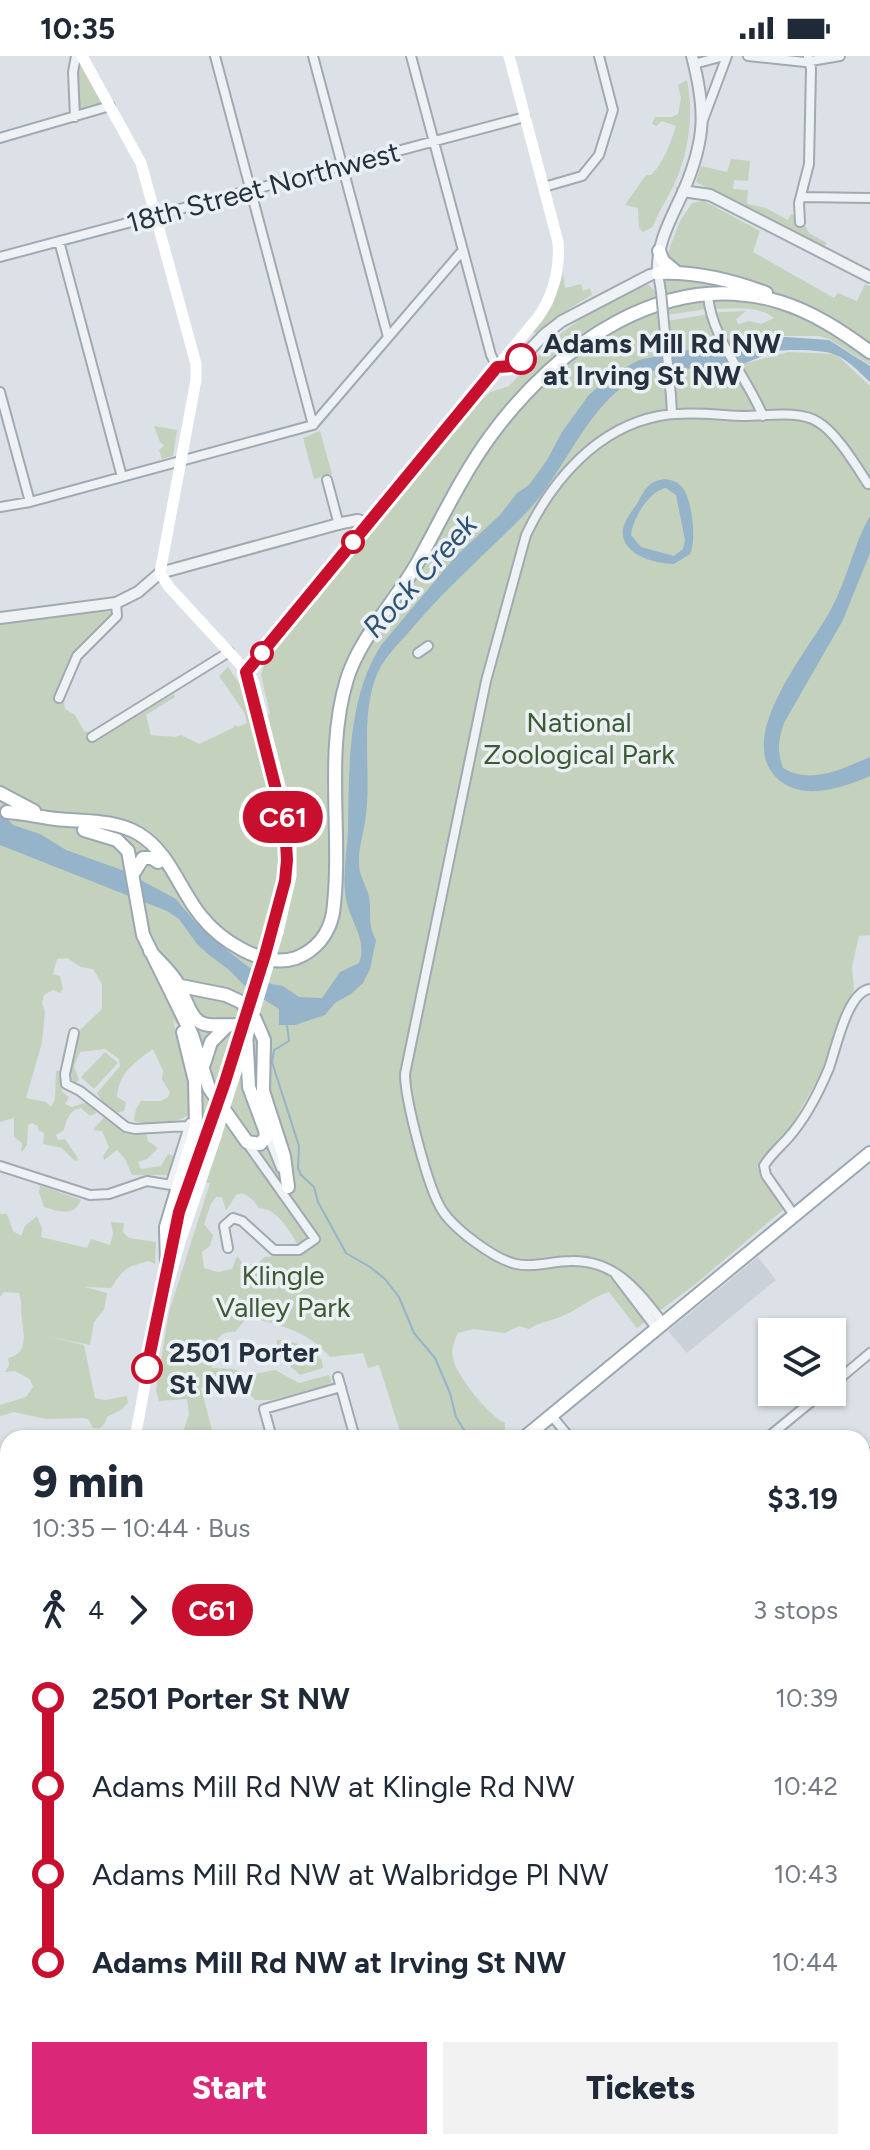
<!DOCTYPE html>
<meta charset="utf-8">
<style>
:root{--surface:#fff;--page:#f2f2f3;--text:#1f2937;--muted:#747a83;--accent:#db2777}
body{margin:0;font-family:Figtree,sans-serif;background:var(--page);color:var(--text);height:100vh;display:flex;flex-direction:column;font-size:30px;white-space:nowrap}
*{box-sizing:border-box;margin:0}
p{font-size:26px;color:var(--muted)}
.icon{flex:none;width:44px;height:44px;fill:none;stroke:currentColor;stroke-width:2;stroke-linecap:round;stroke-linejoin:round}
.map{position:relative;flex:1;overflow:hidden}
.sheet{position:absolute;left:0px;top:1374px;width:870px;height:720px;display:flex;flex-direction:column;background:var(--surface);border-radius:24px 24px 0 0;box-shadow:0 2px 6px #0004}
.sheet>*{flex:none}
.badge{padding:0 16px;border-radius:26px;font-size:28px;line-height:52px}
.controls{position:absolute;left:758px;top:1262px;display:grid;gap:16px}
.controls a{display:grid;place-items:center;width:88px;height:88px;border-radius:0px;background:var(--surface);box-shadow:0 2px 6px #0004;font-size:40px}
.map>.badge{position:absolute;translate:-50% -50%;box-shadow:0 0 0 4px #fff}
.legs{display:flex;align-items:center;gap:12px;height:88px;padding:0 32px;font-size:26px}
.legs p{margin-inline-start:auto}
.headline{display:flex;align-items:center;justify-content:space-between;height:136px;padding:0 32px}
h1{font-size:44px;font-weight:800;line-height:60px}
.button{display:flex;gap:16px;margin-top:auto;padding:16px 32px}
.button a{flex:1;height:92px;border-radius:0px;background:var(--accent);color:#fff;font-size:32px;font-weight:800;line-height:92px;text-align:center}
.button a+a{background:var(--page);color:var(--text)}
ul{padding:0 32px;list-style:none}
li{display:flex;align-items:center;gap:28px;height:88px;font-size:30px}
li i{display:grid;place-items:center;width:12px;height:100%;margin:0 10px;background:currentColor}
li i::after{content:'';width:20px;height:20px;margin:-10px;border:6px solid;border-radius:50%;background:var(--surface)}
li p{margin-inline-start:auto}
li:first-child i{background:linear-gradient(#0000 50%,currentColor 0)}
li:last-child i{background:linear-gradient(currentColor 50%,#0000 0)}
.status{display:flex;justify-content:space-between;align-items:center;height:56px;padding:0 40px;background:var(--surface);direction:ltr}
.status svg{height:22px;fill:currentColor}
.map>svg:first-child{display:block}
.built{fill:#cad1d9}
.green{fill:#c4d1bd;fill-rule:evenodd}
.water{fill:#95b3c9;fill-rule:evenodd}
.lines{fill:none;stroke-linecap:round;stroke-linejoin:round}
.stream{stroke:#95b3c9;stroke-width:2}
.minor-casing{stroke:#a1a9b1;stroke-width:12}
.tertiary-casing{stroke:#a1a9b1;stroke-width:14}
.primary-casing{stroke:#9ba7b3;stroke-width:16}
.minor{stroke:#eff2f5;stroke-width:8}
.tertiary{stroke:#eff2f5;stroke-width:10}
.secondary{stroke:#fff;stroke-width:11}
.primary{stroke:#fff;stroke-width:12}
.minor-bridge-casing{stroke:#a1a9b1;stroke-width:12;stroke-linecap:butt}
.minor-bridge{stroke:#eff2f5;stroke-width:8}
.secondary-bridge{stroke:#fff;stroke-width:11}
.line-1-casing{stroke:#fff;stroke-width:18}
.line-1{stroke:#c8102e;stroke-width:12}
.stop-1-dot{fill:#fff;stroke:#c8102e;stroke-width:4}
.labels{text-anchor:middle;stroke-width:7;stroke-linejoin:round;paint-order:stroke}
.street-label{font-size:28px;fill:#25313e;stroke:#ebf0f5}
.stop-label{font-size:28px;font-weight:bold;fill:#25313e;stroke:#ebf0f5;text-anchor:start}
.park-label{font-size:28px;fill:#3d5a32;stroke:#ebf0f5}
.water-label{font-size:30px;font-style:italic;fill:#2e5373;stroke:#ebf0f5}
</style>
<div class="status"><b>10:35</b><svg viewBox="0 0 49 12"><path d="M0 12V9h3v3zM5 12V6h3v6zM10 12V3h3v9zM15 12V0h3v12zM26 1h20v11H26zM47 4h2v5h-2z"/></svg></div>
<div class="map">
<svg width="870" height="2094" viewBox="0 0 870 2094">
<rect width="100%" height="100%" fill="#dce1e7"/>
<path class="built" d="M758,1201l18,23 -89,73 -19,-22z"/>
<path class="green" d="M78,2l25,47 -23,6 -3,-32z
M687,24c7,36 2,73 -14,107 -7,14 -15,25 -20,40l-10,5 -4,-4 -1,-20 -13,-3 21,-30h5c12,-11 20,-33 25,-49l-14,-5 -6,5 -4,-2 3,-7h17l6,-3 3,-16 -3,-13z
M731,103l19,2 -2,20 -14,-1 -1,9 15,1 -1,14 19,4 22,12 3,-6 4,2 2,8 7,-1 5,10 18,10 -5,6 -126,-67 5,-16 26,6z
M704,145l56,30 -7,21 81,46 4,-5 19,8 8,-17 5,2v79l-41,-26 -10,-3h-45l-37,11 10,16 42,-11 47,2 34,32v549l-11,1 -7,31 2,22 -36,90 -28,49 -33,39 27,42 -86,73 -61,46 -28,-36c-16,5 -28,15 -42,22 -13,7 -26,7 -38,15l-10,-3 -14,7 -32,-4 -15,4c-4,8 -7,16 -5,25 2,16 37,59 52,65v7l-3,3 4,5h-104l-23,-73 -11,3 -5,-15 -33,4c-20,-24 -48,-32 -78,-39l-6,1 -11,13c-22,-3 -20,20 -23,36l21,1 15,6 27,-5 24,13 30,-8 3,9 -61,16h-16l-21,-22 -33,10 13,50h-33l8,-24 -2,-15 -28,2 -3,-11 13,-78 41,-129 -25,-2 14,-47 -12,-100 -14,-14 17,67v27c-9,9 -44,12 -56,7l2,-12 5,-8h20l7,-4 2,-5 -8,-12 1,-9 -10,-22c-19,14 -34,24 -36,48l9,5 -2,9 -8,2 -13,-10 -6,-10 23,-27 -1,-7 -14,-10 -25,3 -6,14 5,14 -6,4 -3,-17 6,-33 26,-25v-25l-9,-15 -12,-2 -14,-9 -10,1 -4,15 7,2 3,13 -3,4 -7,-3 -9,5 -2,9 3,7 -3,32 -16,55 20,4 5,5 4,-8 1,-28 6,-1v22l7,5 -4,7 7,3 15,-5 7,5 2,6 -6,3 -9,-8c-11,1 -15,12 -17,22l-8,5 2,5 7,-1 12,18 1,3 -3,1 -13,-13 -19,-4 1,-11 -6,-3v-4l-6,-3 -4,2 -1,20 -6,8 1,-10 -8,-6v-19l-14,4v-502l115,-9c-23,27 -57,62 -50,98l10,6 9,16c27,6 35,-7 57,-21l1,2 32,-18 1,3 -29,18 5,20 24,2 6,-2 18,9 34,-16 2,-3 3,2 9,-4 -3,-11 -25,-36 9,-9 15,22 9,32 18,-7 -9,-39 6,-19 209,-252 15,-12 18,-6 45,-47 34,-26 54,-27 7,-1 8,8 11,4 -5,-21 7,-29 10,-26 12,-18zM707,253c22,0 50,-5 67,9l-13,6 -12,-3 -11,3 -2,-5 10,-8 -25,1 -60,10 -1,-6zM242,1137l10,6 7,9c22,1 32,29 45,45l-39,4 -6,5 -14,4 -8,-10 -5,13 -14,3 -14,-4 -2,-16 8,-6 3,-11 -9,-11 7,-20 5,-7h6l4,14 10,-16z
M563,218l2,14 16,-4 2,7 7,-3 2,7 -22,13 -33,26 -4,-2 19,-26z
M154,370l23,4 -4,26 -11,3 -3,-9 5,-4 -4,-4z
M320,375l12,43 -18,5 -11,-41z
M105,996l13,11 -24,26 -13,-12z
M104,1061l23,15 19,2 2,7 10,7 -11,11 -9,3 3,7 20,-3 7,-12 4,1 3,4 -6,16h-37l-7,-16 -8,-9 -13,10 -1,-4 6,-9 -7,-16 -9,-1z
M40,1130l5,1 36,13c-8,18 -22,11 -37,7l-5,-15z
M0,1158h7l6,17 8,5 4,-10 12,-10 5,12 -1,9 46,11 4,-9 19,6 3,-11 -2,-12 13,1 -1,9 6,6 27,4 -1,22 -6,-3c-23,6 -25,7 -38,27l-26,-1 22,6 -3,17 -10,12 -4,23 -44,-9 38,9 11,53 10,2 22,-4 1,7 -6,6 -15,8 -2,6 -5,5h-7l-5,-9 -4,-1 -38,1 -32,-7 -14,4v-11l26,-8 7,-10 -3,-8 -15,-8 -10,1 4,-7 -1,-7c20,-4 16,-24 14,-38 -1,-10 0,-17 -3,-27l-15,-1 -4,5z
M277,1284c16,-1 34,9 45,20l1,8 -23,7 -24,-22z"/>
<path class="water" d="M786,281l43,3 41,26v16c-13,-12 -26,-27 -44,-30 -12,-2 -37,-3 -49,-1 -15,4 -30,13 -46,16 -35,7 -67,-8 -99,13 -49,32 -67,92 -106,133 -37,38 -76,71 -111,112 -12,15 -29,29 -37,47 -20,46 -5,102 -13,150 -2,14 -7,28 -6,42 0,10 6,20 9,29 5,18 -2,29 8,47l-6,29 -7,14 -12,11 -16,9 -10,12 -30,10h-16v-16l-30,-19 -21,-21 -19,-14 -12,-11 -18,-25 -12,-8 -167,-66v-34l13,14 27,9 26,16 56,20 54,29 19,23 34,30 42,32 12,2 16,11 23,1 18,-26 19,-9c9,-23 -9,-41 -13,-64 -4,-23 1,-45 2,-68 1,-61 -1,-134 34,-187l74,-88 44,-41 17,-22 12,-8 18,-25 15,-28 26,-36 22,-20 29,-16 59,-12h45l27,-10z
M665,423c6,1 12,2 17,8 10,11 15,54 8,67l-16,10c-19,0 -55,-10 -51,-35 2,-10 10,-19 15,-27 7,-13 11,-21 27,-23zM666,432l10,7 9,45 -2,9 -9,7 -33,-9 -10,-12c2,-17 18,-44 35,-47z
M870,460v37l-27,67 -59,103c-6,17 -7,28 -1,45 28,17 59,1 87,-11v19c-26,11 -61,24 -87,7 -56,-39 27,-134 47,-172 17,-30 23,-66 40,-95z"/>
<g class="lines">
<path class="stream" d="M287,969l2,16 -15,9 -2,12 27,84 -1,22 3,7 13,12 4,15 28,51 24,14 15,12 14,18 15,36 21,25 15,35 6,24 13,21"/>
<defs>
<path id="minor" d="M215,0l98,369
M313,0l75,281
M411,0l80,299 6,12
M748,0l57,6 35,-6
M694,8l30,-8
M75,61l-2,-45 3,-16
M703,64l24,-64
M0,82l110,-32
M544,131l38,-11 17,-21 14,-45 -14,-54
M801,141l69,1
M800,166l-1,-19 10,-39 2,-95 -3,-13
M59,185l63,236
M0,201l525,-140
M658,217l3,19
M708,239c3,43 38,80 55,121
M0,336l30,110
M671,340l1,18
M327,424l12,45
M0,451l30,-5 283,-77 150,-175
M418,597l10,-7
M59,642l18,-42 40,-40 -1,-13
M92,681l137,-85
M74,977l-9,41 1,10 14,7 46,36 9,2 53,-3
M267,1077l14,35
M0,1110l90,29 19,-1 38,-13 36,6
M171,1127l19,-60
M794,1159l-28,-40 -2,-9c6,-11 16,-19 24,-28 17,-19 31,-46 41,-70 7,-19 18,-76 41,-79
M228,1192l-4,-22 9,-8 9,3 32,29h25l16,-11 -68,-96
M616,1219l41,54
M663,1267c-25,-32 -47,-63 -92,-62 -20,0 -36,7 -55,3 -22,-5 -62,-35 -74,-54 -14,-21 -37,-111 -37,-136l81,-393 40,-146c26,-55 71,-107 133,-119 28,-5 58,-1 86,0 21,0 55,-6 73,6 18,10 39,45 50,62
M338,1321l17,61
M832,1329l38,-32
M552,1360l18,22
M272,1382l-8,-29 77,-22
M767,1382l56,-46
M862,1402l8,-5
M0,1447l8,40
M8,1522l-6,84 6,35
M862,1771l8,-13
M862,1887l8,-2
M862,1923l8,30
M0,2062l8,-2
M58,2086l5,8
M232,2086l2,8
M302,2086l3,8
M416,2086l2,8
M743,2094l30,-8
M798,2094v-8"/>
<path id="tertiary" d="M683,135l27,4 160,82
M497,311l9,1 10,-4 29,-30 17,-13 88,-46 8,-2c-2,-30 14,-56 26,-83 22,-52 22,-80 8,-134
M0,562l116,-15 22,-11 22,-19 182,-50 16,-3 11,4
M112,2086l2,8
M546,2086l2,8"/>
<path id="primary" d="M659,195l4,10 12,10
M658,217c37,-2 73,7 108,20
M0,737l34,18
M7,756c17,1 32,5 49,7 27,3 58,0 83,15 31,19 40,55 62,82 19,24 62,53 95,42 20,-8 33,-24 37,-45 10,-77 -9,-159 14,-234 14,-44 50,-79 72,-119 23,-42 44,-87 73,-126 65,-88 173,-167 288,-132 33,10 63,30 90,50
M84,774l33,10 11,11 15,84 49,100 17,53 38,54 13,2 6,-7 -1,-7 -16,-43 -3,-56 -6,-6c-47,1 -42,3 -61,-39 -6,-13 -20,-24 -29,-35
M133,818l10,-16h9l6,4
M176,929l50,10 15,7 14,17 9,21 -1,51 21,65 4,31
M204,1008l7,-22 15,-15
M167,1208l-1,-37 30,-100 -1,-46 -12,-49
M524,1382l346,-285
M0,1813l8,-6"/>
</defs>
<use href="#minor" class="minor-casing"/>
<use href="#tertiary" class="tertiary-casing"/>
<use href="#primary" class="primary-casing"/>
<use href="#minor" class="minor"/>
<use href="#tertiary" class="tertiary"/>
<path class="secondary" d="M82,0l59,107 55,201v16l-36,193 9,14 82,89 3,8 37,145v47l-13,56
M246,616l293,-356c15,-23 21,-47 19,-74l-49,-186
M225,1026l17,-56
M230,1034l15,-45
M170,1196l13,-54 27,-72
M135,1382l20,-107 25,-89 36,-106"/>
<use href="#primary" class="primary"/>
<defs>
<path id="minor-bridge" d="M661,236l10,104"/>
</defs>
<use href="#minor-bridge" class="minor-bridge-casing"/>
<use href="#minor-bridge" class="minor-bridge"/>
<path class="secondary-bridge" d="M247,981l31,-105
M210,1070l15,-44
M216,1080l14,-46"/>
</g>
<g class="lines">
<defs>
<path id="line-1" d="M147,1312l32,-156 46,-130 40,-127 20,-74 2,-21 -2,-35 -39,-153 251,-305 15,-1 9,-7"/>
</defs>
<use href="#line-1" class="line-1-casing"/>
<use href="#line-1" class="line-1"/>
</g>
<g class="stop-1-dot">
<circle cx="521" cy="303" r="14"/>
<circle cx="353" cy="486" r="10"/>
<circle cx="262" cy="597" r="10"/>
<circle cx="147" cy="1312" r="14"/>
</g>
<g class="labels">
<g class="street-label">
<text transform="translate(263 131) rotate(-15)" y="10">18th Street Northwest</text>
</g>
<g class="stop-label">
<text x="543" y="297">Adams Mill Rd NW<tspan x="543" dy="32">at Irving St NW</tspan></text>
<text x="169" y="1306">2501 Porter<tspan x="169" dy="32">St NW</tspan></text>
</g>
<g class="park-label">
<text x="579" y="676">National<tspan x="579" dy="32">Zoological Park</tspan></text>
<text x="283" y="1229">Klingle<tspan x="283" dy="32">Valley Park</tspan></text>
</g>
<g class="water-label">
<text transform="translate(420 520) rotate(-48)" y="10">Rock Creek</text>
</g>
</g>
</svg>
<div class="controls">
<a><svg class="icon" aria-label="layers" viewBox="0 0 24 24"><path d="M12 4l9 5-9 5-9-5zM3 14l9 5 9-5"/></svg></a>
</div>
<b class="badge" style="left:283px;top:761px;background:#c8102e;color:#fff">C61</b>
<section class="sheet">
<div class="headline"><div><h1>9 min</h1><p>10:35 – 10:44 · Bus</p></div><b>$3.19</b></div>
<div class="legs"><svg class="icon" aria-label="walk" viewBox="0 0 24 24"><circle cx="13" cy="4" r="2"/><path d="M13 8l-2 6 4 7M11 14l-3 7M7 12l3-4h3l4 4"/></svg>4<svg class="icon" aria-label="forward" viewBox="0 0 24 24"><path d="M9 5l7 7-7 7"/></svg><b class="badge" style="background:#c8102e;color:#fff">C61</b><p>3 stops</p></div>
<ul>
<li><i style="color:#c8102e"></i><b>2501 Porter St NW</b><p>10:39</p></li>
<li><i style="color:#c8102e"></i><span>Adams Mill Rd NW at Klingle Rd NW</span><p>10:42</p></li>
<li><i style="color:#c8102e"></i><span>Adams Mill Rd NW at Walbridge Pl NW</span><p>10:43</p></li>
<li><i style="color:#c8102e"></i><b>Adams Mill Rd NW at Irving St NW</b><p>10:44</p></li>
</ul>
<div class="button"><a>Start</a><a>Tickets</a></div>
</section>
</div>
